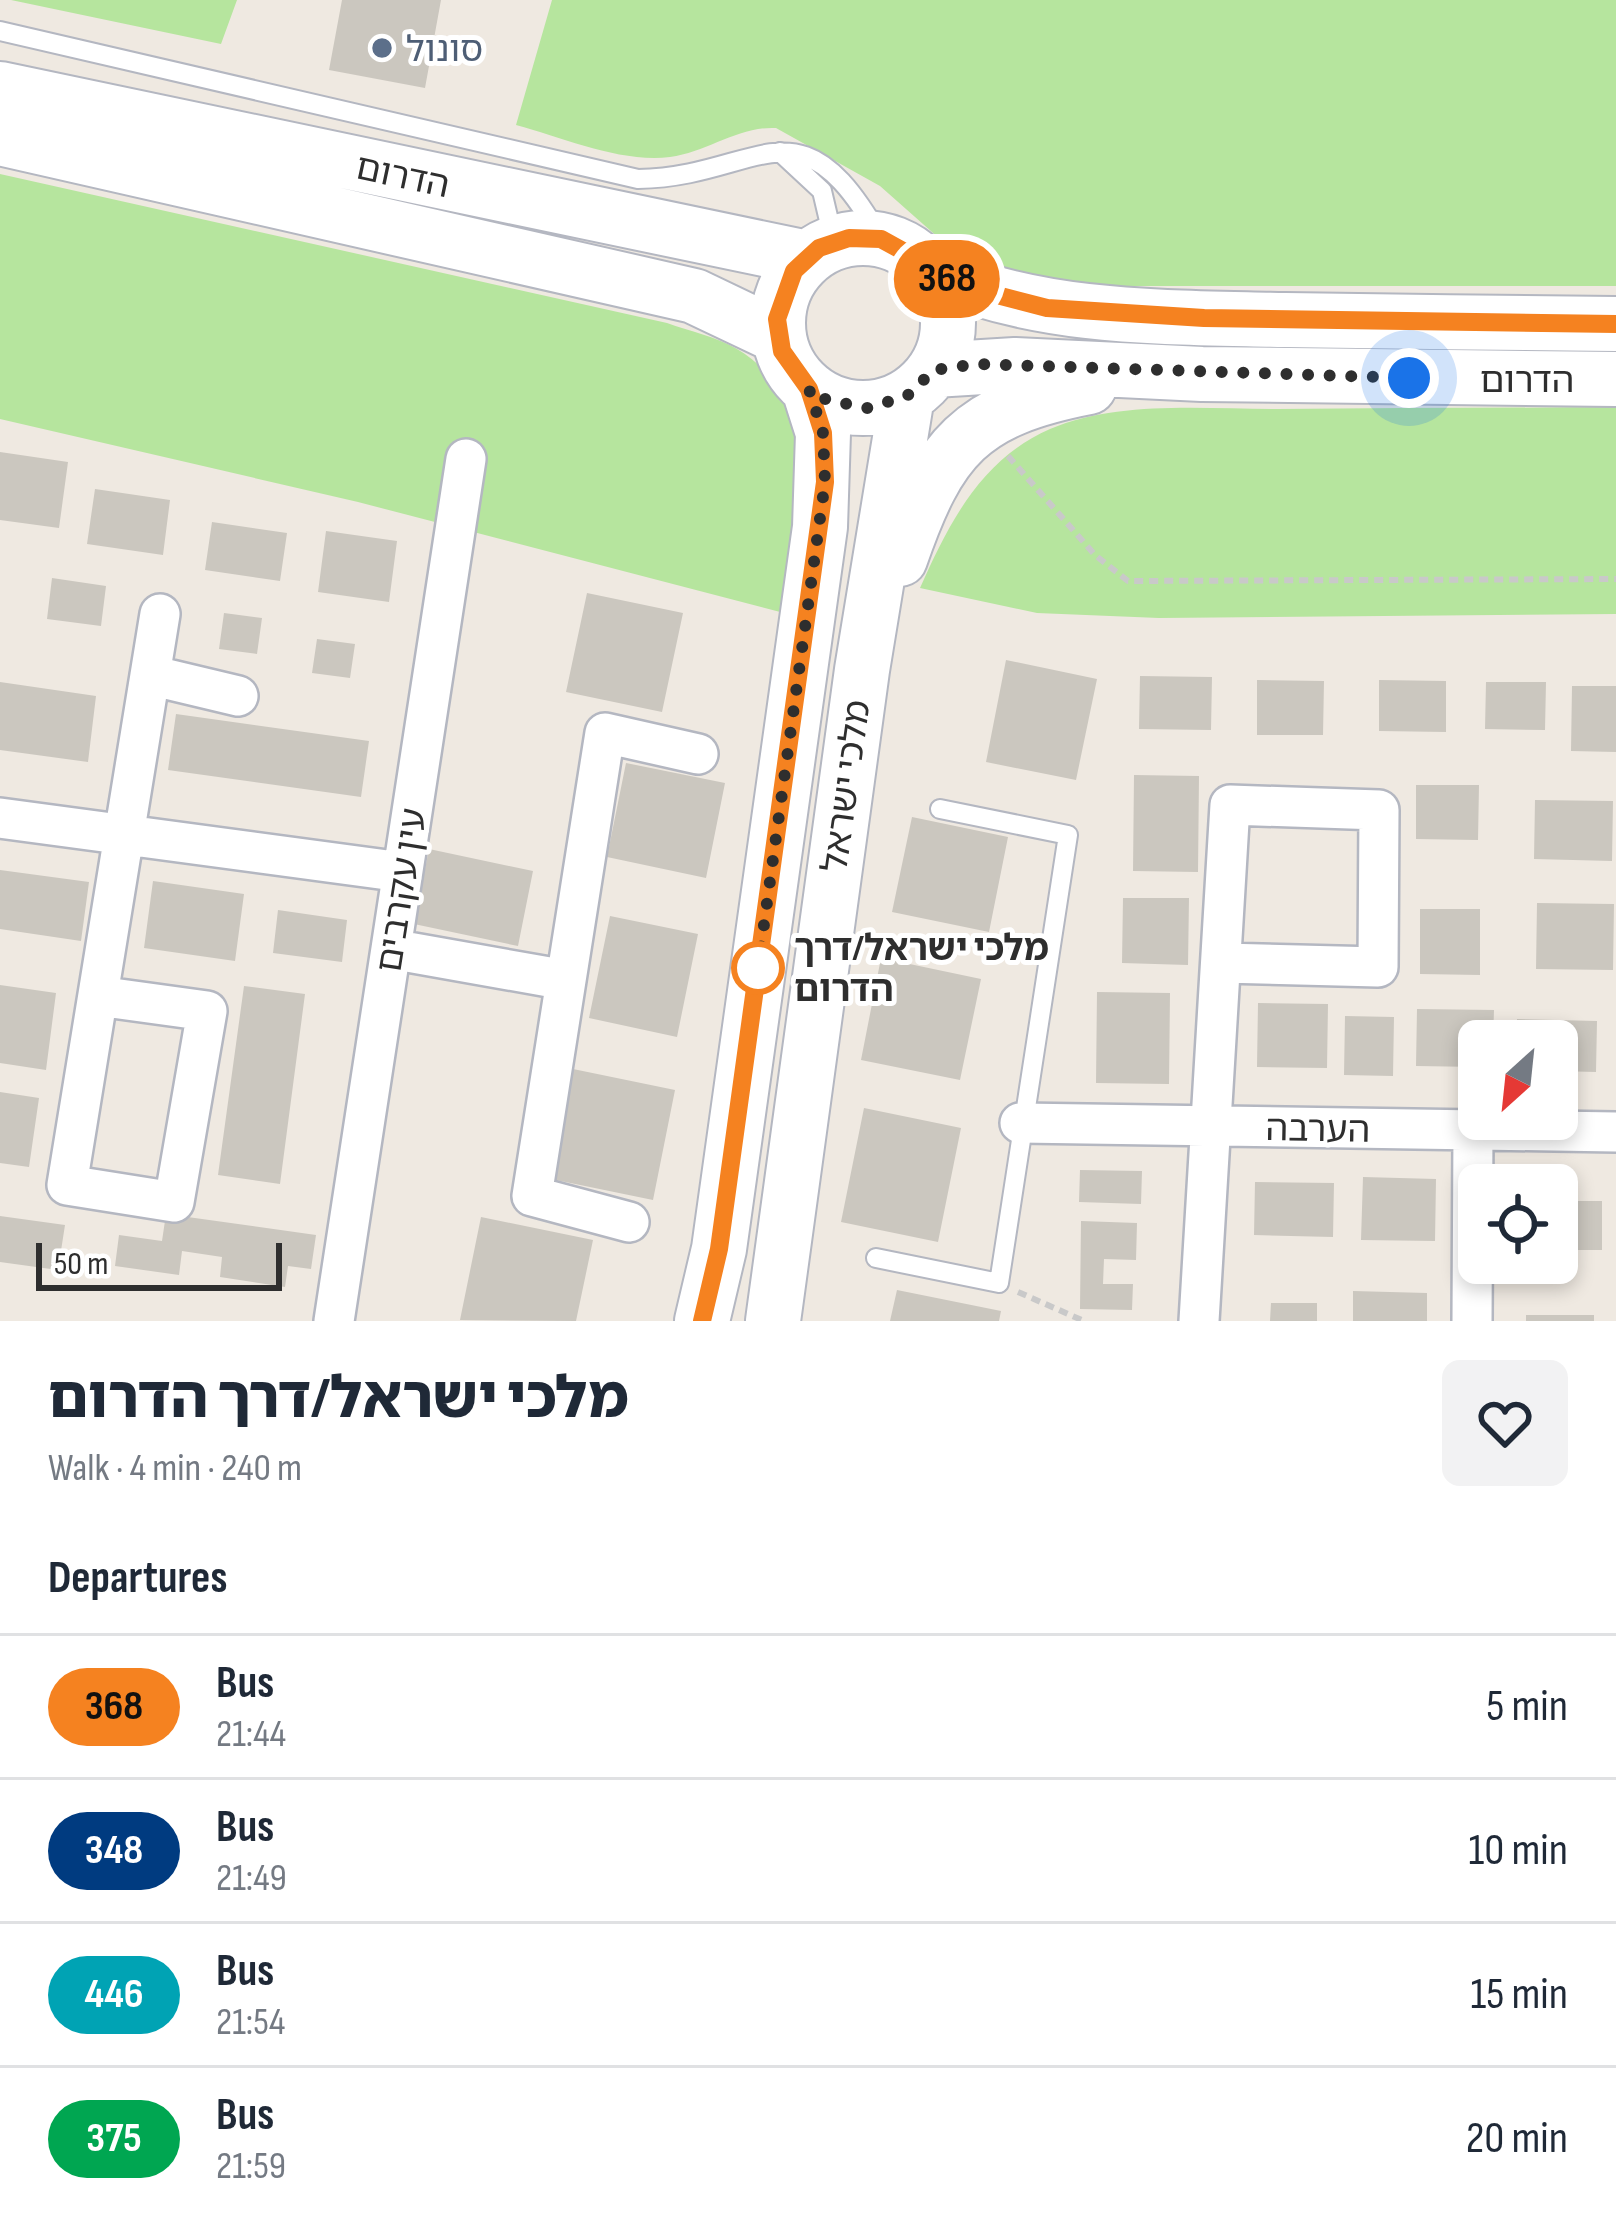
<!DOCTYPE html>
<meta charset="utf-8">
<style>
:root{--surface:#fff;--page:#f2f2f3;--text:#1f2937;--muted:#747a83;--line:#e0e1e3}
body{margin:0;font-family:"Sofia Sans Condensed","Noto Sans Hebrew",sans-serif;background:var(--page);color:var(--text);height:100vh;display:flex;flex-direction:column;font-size:45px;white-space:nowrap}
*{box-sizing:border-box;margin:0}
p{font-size:39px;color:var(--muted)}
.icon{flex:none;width:66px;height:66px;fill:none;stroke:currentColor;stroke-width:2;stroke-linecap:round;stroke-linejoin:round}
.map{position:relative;height:1321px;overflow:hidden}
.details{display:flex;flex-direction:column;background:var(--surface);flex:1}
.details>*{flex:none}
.badge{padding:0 24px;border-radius:39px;font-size:42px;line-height:78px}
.needle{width:78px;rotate:207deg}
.fabs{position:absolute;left:1458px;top:1020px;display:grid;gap:24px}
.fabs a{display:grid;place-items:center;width:120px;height:120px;border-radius:18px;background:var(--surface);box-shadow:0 6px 18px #0003;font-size:60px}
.scale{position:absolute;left:36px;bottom:30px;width:246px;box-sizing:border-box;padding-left:12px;border:6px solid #2e2e2e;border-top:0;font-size:33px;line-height:42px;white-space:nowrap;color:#2e2e2e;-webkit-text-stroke:9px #fff;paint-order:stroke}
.you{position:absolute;width:60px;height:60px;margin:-30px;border:9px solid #fff;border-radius:50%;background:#1a73e8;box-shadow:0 0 0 18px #1a73e833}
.map>.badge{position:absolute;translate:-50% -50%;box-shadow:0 0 0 6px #fff}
h2{padding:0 48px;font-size:45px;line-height:108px}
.round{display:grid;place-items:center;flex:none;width:126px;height:126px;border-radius:18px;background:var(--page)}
.summary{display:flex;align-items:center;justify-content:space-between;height:204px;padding:0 48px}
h1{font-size:57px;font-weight:800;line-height:90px}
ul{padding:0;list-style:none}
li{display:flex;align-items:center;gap:36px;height:144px;padding:0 48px;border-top:3px solid var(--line)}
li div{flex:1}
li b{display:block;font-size:45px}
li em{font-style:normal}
li .badge{min-width:132px;font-weight:700;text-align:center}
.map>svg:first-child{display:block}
.green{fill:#b6e59e}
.building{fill:#cbc7bf}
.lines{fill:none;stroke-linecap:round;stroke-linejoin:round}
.lane-casing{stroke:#b4b7c1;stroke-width:22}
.street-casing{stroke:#b4b7c1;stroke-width:44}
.secondary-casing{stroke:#b4b7c1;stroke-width:58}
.path{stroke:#c9c9c9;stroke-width:6;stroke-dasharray:9 6;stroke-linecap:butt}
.lane{stroke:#fff;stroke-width:18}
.street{stroke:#fff;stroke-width:39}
.secondary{stroke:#fff;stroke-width:54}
.line-casing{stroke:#fff;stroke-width:27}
.line{stroke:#f58220;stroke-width:18}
.walk{stroke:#2e2e2e;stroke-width:12;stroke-dasharray:0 21.6}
.service-dot{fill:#5c6f8a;stroke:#fff;stroke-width:4.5}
.stop-dot{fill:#fff;stroke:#f58220;stroke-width:6}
.labels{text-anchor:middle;stroke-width:10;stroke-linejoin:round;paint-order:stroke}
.service-label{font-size:36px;fill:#4e5e75;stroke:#fff;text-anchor:start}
.street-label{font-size:36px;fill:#2e2e2e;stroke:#fff}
.stop-label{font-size:36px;font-weight:bold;fill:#2e2e2e;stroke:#fff;text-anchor:start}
</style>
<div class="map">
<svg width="1616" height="1321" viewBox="0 0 1616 1321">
<rect width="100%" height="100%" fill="#efe9e1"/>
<path class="green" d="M11,0h226l-16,44z
M552,0h1064v286h-574l-84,-31 -78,-69 -104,-58c-38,-2 -68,24 -106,29 -50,6 -106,-19 -154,-32z
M0,174l667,149c22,8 50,14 70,26 91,53 63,181 47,264l-426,-111 -358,-83z
M1616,407v207l-457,4 -122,-5 -117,-25c29,-65 61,-129 130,-159 67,-29 156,-20 227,-20 113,-1 226,-1 339,-2z"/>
<path class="building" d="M342,0h99l-16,88 -96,-18z
M0,452l68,10 -9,66 -59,-8z
M95,489l75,11 -7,55 -76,-11z
M212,522l75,11 -7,48 -75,-11z
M326,531l71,10 -8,61 -71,-10z
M52,578l54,8 -5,40 -54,-7z
M587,593l96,20 -21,99 -96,-20z
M224,613l38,5 -5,36 -38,-5z
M317,639l38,5 -5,34 -38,-5z
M1006,660l91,19 -21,101 -90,-18z
M1140,676l72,1 -1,53 -72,-1z
M1257,680l67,1 -1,54h-66z
M1379,680l67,1v51l-67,-1z
M0,682l96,14 -8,66 -88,-12z
M1486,682h60l-1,48 -60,-1z
M1572,686h44v66l-45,-1z
M176,714l193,27 -8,56 -193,-27z
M626,763l99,20 -19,95 -99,-21z
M1134,775l65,1 -1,96 -65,-1z
M1416,785h63l-1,55 -62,-1z
M1535,800l78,1 -1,60 -78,-2z
M912,817l96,20 -19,95 -97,-20z
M429,849l104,22 -15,75 -104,-22z
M0,870l89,12 -8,59 -81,-12z
M153,881l91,13 -9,67 -91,-13z
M1123,898h66l-1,67 -66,-2z
M1537,903l77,1 -1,66 -77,-1z
M1420,909h60v66l-60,-1z
M278,910l69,10 -5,42 -69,-9z
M610,916l88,18 -21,103 -88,-19z
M881,958l100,21 -21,101 -99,-20z
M0,985l56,8 -10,77 -46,-7z
M244,986l61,8 -25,190 -62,-9z
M1097,992l73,1 -1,91 -73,-1z
M1258,1003l70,1 -1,64 -70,-1z
M1417,1009l77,1 -1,31h-14v26l-63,-1z
M1345,1016l49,1 -1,59 -49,-1z
M1517,1019l80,2 -1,51 -39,-1v-30h-40z
M573,1069l102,21 -22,110 -102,-21z
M0,1092l39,6 -10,69 -29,-4z
M864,1108l97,20 -23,114 -97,-20z
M1080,1170l62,1 -1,33 -62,-2z
M1363,1177l73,2 -1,62 -74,-1z
M1255,1182l79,1 -1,54 -79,-2z
M1557,1201h45v49h-45z
M166,1214l150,21 -5,34 -23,-3 -3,21 -65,-10 2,-20 -40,-6 -3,24 -64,-9 4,-31 43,6z
M0,1216l65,9 -7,45 -58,-8z
M481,1217l112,23 -17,81 -116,-1z
M1081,1221l56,2 -1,37 -32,-1 -1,25h30l-1,26 -52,-1z
M897,1290l104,21 -2,10h-109z
M1353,1291l74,2v28h-74z
M1271,1303h46v18h-47z
M1526,1315h68v6h-68z"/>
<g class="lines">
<defs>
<path id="lane" d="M0,31l638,148c124,-2 160,-88 243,60
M780,152l42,39 12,51
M876,1258l123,25 69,-448 -128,-26"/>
<path id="street" d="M150,675l88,21
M0,818l402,54
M391,949l175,31
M98,996l109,15 -33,191 -107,-17 93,-571
M1020,1123l596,9
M629,1222l-97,-26 73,-463 93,21
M334,1321l132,-862
M1199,1321l31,-516 149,5 -1,157 -155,-4
M1472,1321l1,-191"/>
<path id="secondary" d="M0,89l807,169
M0,138l694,158 84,40
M778 323a85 85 0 1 1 170 0a85 85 0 1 1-170 0Z
M932,272c111,48 233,45 353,48 110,2 221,3 331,4
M934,370l81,-5 187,9 414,5
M900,559c39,-113 70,-149 189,-172
M702,1321l17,-72 101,-722 3,-94 -14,-44
M773,1321l89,-651 45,-274"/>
</defs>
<use href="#lane" class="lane-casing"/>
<use href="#street" class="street-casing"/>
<use href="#secondary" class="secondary-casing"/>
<path class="path" d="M1008,456l87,99 33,26 488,-2
M1018,1292l66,29"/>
<use href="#lane" class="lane"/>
<use href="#street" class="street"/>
<use href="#secondary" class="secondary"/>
</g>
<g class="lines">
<defs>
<path id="line" d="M702,1321l17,-72 106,-767 -2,-49 -14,-44 -27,-38 -5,-32 17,-48 25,-23 30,-10 32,1 89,49 77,20 157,10 412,6"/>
</defs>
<use href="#line" class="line-casing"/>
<use href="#line" class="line"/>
<path class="walk" d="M758,968l67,-486 -2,-49 -14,-44 18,11 40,8 40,-12 27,-26 43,-6 432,14"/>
</g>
<circle class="service-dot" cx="382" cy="48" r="12"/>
<circle class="stop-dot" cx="758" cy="968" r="24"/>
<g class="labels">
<g class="service-label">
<text x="406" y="61">סונול</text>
</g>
<g class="street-label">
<text transform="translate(403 175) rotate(12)" y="13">הדרום</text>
<text x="1527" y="392">הדרום</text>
<text transform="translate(845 786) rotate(-82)" y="13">מלכי ישראל</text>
<text transform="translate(400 890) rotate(-81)" y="13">עין עקרבים</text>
<text transform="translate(1318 1128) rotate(1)" y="13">הערבה</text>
</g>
<g class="stop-label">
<text x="794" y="960">מלכי ישראל/דרך<tspan x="794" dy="41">הדרום</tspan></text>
</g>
</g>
</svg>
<div class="fabs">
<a><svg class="needle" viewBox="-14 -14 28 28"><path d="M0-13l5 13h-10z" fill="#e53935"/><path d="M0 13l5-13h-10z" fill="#747a83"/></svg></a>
<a><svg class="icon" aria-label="locate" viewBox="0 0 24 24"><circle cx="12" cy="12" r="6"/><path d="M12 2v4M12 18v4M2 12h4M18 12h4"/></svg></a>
</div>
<div class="scale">50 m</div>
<div class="you" style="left:1409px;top:378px"></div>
<b class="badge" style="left:947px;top:279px;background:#f58220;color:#111">368</b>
</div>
<section class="details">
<div class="summary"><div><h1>מלכי ישראל/דרך הדרום</h1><p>Walk · 4 min · 240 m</p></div><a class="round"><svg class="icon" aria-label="heart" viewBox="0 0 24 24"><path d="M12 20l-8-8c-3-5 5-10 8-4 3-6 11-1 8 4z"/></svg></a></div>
<h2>Departures</h2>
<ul>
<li><span class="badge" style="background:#f58220;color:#111">368</span><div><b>Bus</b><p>21:44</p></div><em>5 min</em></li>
<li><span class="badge" style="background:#003b80;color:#fff">348</span><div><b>Bus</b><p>21:49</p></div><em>10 min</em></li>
<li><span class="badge" style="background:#00a3b4;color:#fff">446</span><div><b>Bus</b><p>21:54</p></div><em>15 min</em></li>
<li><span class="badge" style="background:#00a651;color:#fff">375</span><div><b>Bus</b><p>21:59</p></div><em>20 min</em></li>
</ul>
</section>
